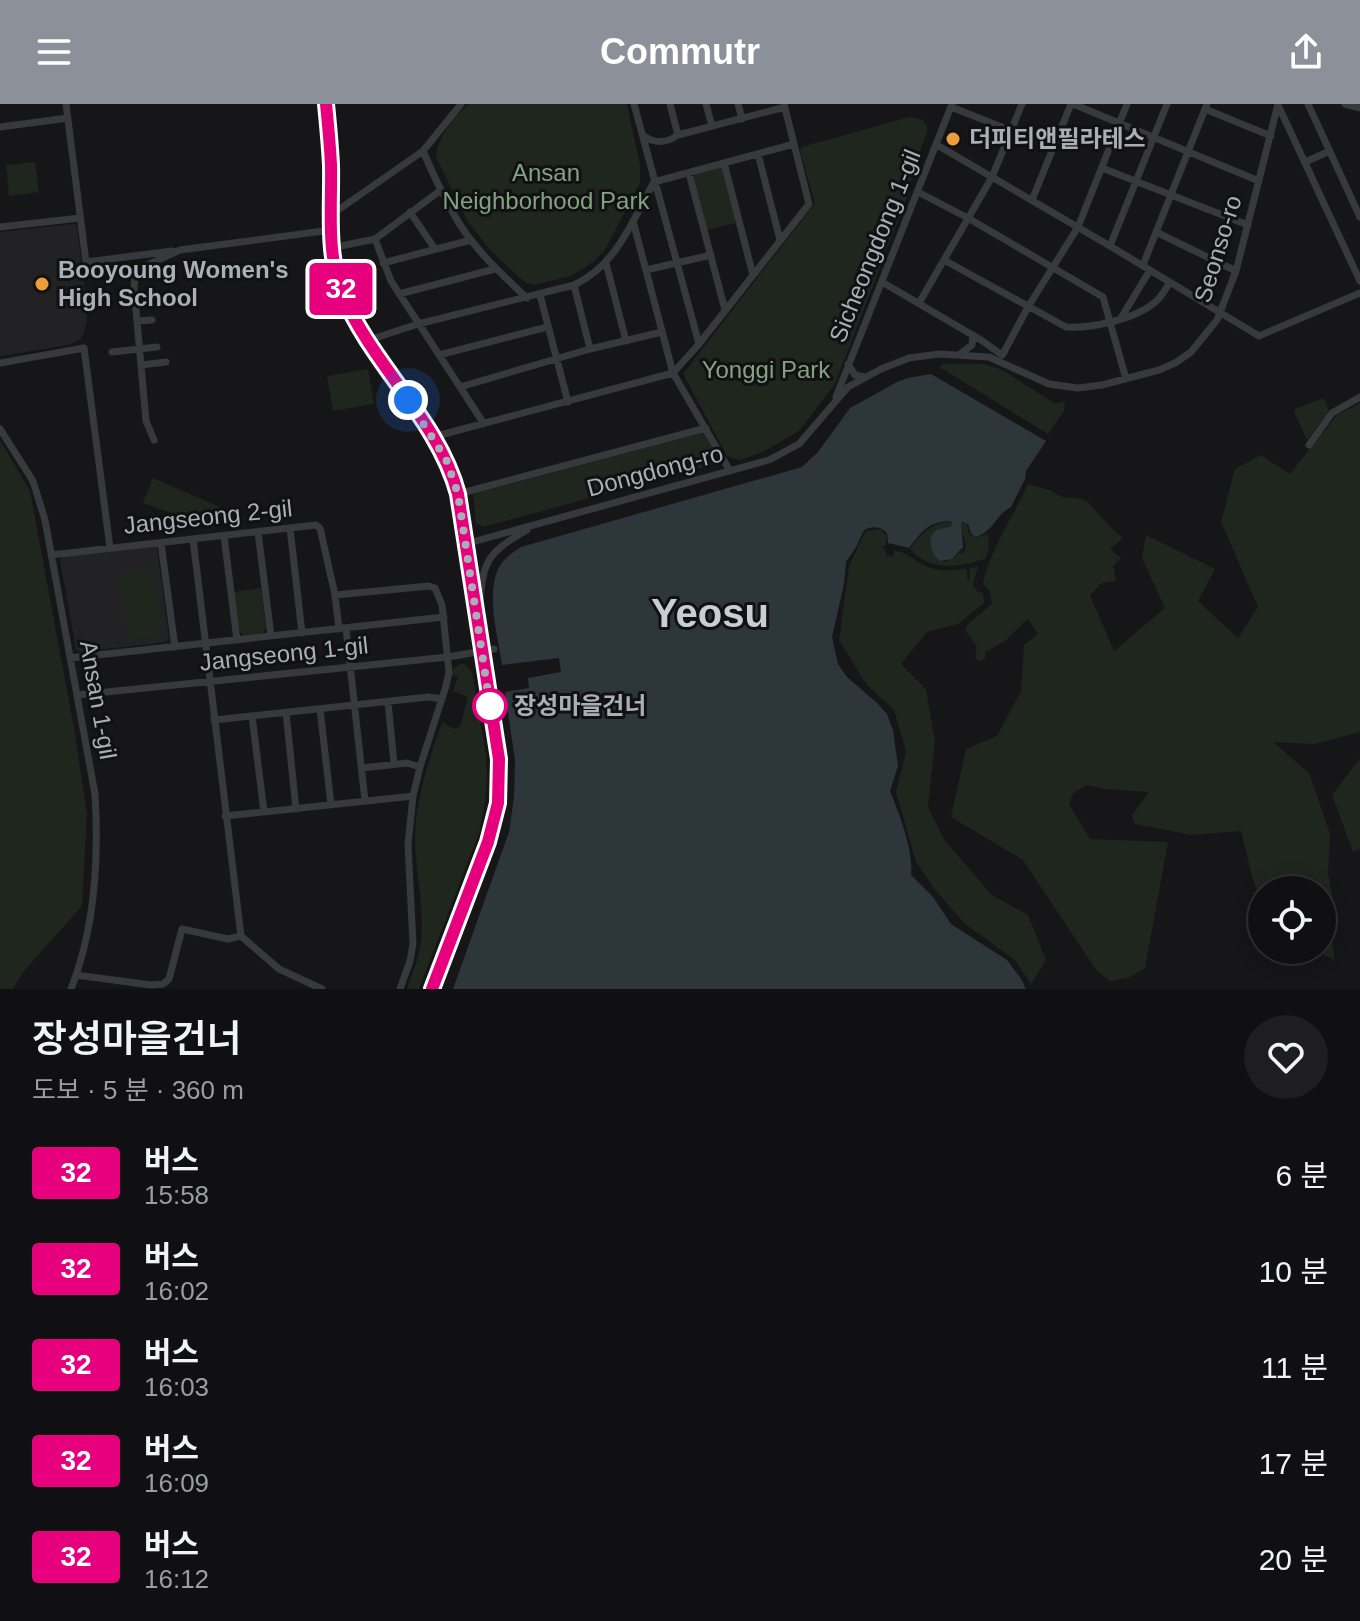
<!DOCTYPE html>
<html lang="ko">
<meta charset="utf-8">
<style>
:root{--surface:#101012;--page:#1e1e20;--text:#f1f3f6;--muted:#9c9d9f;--line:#303032;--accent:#8c9099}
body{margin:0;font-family:Arial,"Noto Sans KR",sans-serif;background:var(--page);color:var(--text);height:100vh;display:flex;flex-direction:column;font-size:30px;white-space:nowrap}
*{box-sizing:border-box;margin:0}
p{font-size:26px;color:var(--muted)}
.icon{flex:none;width:44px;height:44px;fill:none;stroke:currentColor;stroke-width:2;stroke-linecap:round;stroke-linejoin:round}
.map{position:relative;height:885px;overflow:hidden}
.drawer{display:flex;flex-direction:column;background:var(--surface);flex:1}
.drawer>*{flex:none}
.badge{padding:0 16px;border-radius:6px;font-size:28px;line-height:52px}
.fabs{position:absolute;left:1248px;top:772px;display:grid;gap:16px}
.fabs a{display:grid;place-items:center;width:88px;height:88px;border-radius:50%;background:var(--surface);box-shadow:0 4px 20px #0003,0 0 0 2px var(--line);font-size:40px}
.you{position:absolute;width:40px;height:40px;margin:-20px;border:6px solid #fff;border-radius:50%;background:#1a73e8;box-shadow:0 0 0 12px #1a73e833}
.map>.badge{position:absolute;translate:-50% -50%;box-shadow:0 0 0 4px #fff}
.round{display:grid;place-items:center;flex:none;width:84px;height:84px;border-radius:42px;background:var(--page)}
.overview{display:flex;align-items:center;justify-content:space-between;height:136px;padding:0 32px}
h1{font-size:38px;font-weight:600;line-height:60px}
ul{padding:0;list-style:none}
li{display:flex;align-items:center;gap:24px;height:96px;padding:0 32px}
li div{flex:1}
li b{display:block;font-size:30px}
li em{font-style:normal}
li .badge{min-width:88px;font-weight:700;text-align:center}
header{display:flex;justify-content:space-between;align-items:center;height:104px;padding:0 32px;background:var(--accent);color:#fff;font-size:36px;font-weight:600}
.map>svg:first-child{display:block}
.built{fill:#222225}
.green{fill:#1e261e}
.water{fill:#2c363b}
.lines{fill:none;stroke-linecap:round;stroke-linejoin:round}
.minor{stroke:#37393d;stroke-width:7}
.line-casing{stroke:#fff;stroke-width:18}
.line{stroke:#e6007e;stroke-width:12}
.walk{stroke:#a8afb7;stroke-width:8;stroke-dasharray:0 14.4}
.poi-dot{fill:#ec9c3a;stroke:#111113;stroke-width:3}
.stop-dot{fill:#fff;stroke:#e6007e;stroke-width:4}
.labels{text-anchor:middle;stroke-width:6;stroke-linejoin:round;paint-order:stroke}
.poi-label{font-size:24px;font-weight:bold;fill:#a8afb7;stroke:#111113;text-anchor:start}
.park-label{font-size:24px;fill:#82a280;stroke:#111113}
.street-label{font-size:24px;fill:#a8afb7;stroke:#111113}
.stop-label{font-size:24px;font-weight:bold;fill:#a8afb7;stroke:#111113;text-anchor:start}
.town-label{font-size:40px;font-weight:bold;fill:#c9cdd4;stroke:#111113}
</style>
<header><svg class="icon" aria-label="menu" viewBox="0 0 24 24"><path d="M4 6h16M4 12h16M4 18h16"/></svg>Commutr<svg class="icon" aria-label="share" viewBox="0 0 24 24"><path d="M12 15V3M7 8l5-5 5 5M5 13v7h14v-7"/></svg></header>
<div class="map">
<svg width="1360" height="885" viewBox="0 0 1360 885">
<rect width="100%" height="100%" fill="#161618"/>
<path class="built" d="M74,120l3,2 9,75 1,20 -4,14 -3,4 -11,6 -69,11v-124z
M154,441l3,2 12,91 -3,4 -86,10 -4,-3 -16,-89 4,-4z"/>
<path class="green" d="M469,0h158l13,61v18l-35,67 -13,13 -21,13 -37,9 -8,-2 -7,-6 -29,-27 -22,-28 -32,-65c1,-19 19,-42 33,-53z
M909,13l14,3 4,6v6l-14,38 -4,22 -74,192 -36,47 -36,21 -23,8 -13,-4 -44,-82 132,-171 -15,-52 2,-4z
M35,58l4,30 -30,4 -3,-31z
M719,63l3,1 14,55 -29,7 -13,-53 1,-4z
M944,260h39l14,4 7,3 50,32 11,-1 -1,9 -16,23 -107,-66 -1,-3z
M368,265l6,35 -41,7 -6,-35z
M1324,294l5,13 -22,29 -13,-28 3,-4z
M1360,299v329l-45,12 -42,-2 36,31 21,61 -2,39 8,41 -7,6 6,40 -23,-10h10v-60h-60v15l-10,-29 -11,-45 -50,4 -56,-11 -3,-9 17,-23 -44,-3 -18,-4 -14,8 -4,11 21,35 78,3 -23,126 -17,10 -18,3 -13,-10 -74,-111 -72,-43 15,-68 31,-13 24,-45 3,-46 14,-11 -10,-15 -23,22 -20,11v7l-5,2 -5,-3 2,-11 -12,-17 2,-5 25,-21 -2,-12 -7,-9c8,-35 30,-66 45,-99l21,6 13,7 19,2 7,3 26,29 9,7 -13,11 11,9 -8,8 3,15 -14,2 -12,12 24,56 51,-43 -23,-50 4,-23 69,34 -17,32 40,37 20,-31 -37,-85 14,-53 26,-14 29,19 47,-59z
M701,329l4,1c5,10 15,22 7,31l-229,62 -7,-4 -3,-29z
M0,336l30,51 44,237 13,85 -5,93 -59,66 -10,17h-13z
M153,374l69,30 -8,20 -71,-25z
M946,418h5v5l-21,16 2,9 12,10 11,-5 5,-5 3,2c7,-11 -2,-19 -3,-31h3l4,1 2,10 6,4 12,-4c4,9 2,17 -2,25 -26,8 -55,13 -75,-10 10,-14 19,-24 36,-27z
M879,425l7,6v10l-4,2 3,2 2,7 6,1 1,-6c13,0 20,10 31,15 13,6 28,4 42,3v9l3,3 -1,-12 9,-3 -5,19 4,6 6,3 1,9 -26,21 -31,8 -26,32 25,25 9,52 -7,66 17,34 47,54 36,20 18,45 -15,24 -16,-24 -50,-36 -30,-34 -19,-28 -20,-70 10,-41 -12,-41 -28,-26 -27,-44 10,-74 14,-30 4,-5z
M155,466l8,66 -35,5 -9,-67z
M261,484l5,40 -3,5 -20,2 -5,-6 -5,-37z
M460,560h5l7,8 14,83 1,24 -2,23 -6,31 -60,156h-12c4,-13 10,-27 13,-41 7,-43 -9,-87 -4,-130 4,-29 15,-67 26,-95l14,6 5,-5 7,-27 -15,-6 5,-15h-7l2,-7z
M1360,654v91l-7,3 -21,-57z"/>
<path class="water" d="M931,270l115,67 -20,30 -1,8 -14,28c-16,8 -17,25 -36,30l-4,-4 -3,-9 -6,-2 -1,2 2,23 -11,12 -12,2c-9,-7 -15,-23 -3,-31 2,-1 12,-3 14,-3l1,-4 -2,-2c-23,1 -28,11 -41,27l-21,-5 -1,-10c-8,-7 -14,-7 -23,-3l-8,17 -10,15 -2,22 -12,53 6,27 9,13 29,25 11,12 6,16 5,36 -8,25c9,22 24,60 21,84l22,22 18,27 56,36 15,20 4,9h-573l56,-157 5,-35 1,-37 -10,-68 24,-4 -1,-10 33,-6 -2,-14 -57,7c-4,-30 -16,-67 -4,-96 5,-10 14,-16 23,-22l281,-80 16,-15 32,-44 47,-26 11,-4z"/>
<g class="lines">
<path class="minor" d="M66,0l20,158 86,-11
M326,0l4,50 1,94 7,33 11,26 8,15 89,137 6,12 6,23 41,265 -1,44 -10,39 -56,147
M634,0l65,240
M670,0l8,31
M706,0l6,22
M738,0l4,15
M1073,0l186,77
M1308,0l52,113
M1345,0l15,4
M1278,1l82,176
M951,3l61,24
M1205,5l66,27
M0,23l68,-9
M644,32c11,8 23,7 34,-1l107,-28
M937,41l173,101 149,90 101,-43
M423,47c9,21 19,42 30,62 18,33 46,59 74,85
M758,50l22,86
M1305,58l25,-11
M724,59l29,112
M1102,64l146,57
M689,69l36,137
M441,86l-66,49 16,42 93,143
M918,88l50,26 135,79 23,82
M1032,96l39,-96
M410,108l25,37
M331,111l92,-64 38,-47
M633,117l40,152 57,98
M0,123l80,-9
M1156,128l80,39
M1110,142l57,-142
M331,144l44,-9
M944,156l122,67c24,2 69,-8 88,-24 7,-5 11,-13 16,-21
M383,159l88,-23
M606,159l20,78
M1143,161l64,-161
M646,166l65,-15
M882,178l99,58 21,15
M574,181l16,64
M399,190l96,-25
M540,191l28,107
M919,199l73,-126 30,-73
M1121,214l29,-48
M137,217l15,-1
M369,236l49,-16 156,-39c42,-19 59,-65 80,-103l140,-38
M112,248l45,-5
M960,250l12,-9 1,-10
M1003,250l25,-47 50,-80 49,-123
M439,251l108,-28
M0,259l84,-15 26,200
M848,260l7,11 10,2
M141,261l25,-3
M673,269l26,-29 110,-140 -25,-100
M460,283l130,-38 72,-17
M836,293l116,-293
M0,325l33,52 12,39 50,274c4,65 0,134 -24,195
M433,333l240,-64
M154,336l-8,-19 -12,-133 1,-12 6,-8 39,-18 151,-20
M1309,341l23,-32 28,-16
M458,390l248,-66
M290,424l12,105
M258,428l13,104
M224,432l13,104
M193,435l48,397 38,33 43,20
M161,439l14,104
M465,440l304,-84 30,-16 49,-57 33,-18 28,-11 30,-4 50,3 60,27 29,4 24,-3 57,-15 16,-7 16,-11 26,-32 19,-49 42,-167
M51,451l265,-30 4,3 15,67 94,-9 6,2 7,17 7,67 -3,14 -26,81 -7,29 -5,49 5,99 -3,17 -10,28
M335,491l4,34
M479,508c4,-48 4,-57 48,-82
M346,524l19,173
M70,554l374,-41
M77,591l371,-38 46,-8
M388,598l6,62
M320,605l11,96
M286,608l10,97
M252,612l12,96
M214,616l214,-23 14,2
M362,664l45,-5 13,4
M225,712l188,-20
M76,871l75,10 12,-1 6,-5 13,-50 46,10 13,-3"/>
</g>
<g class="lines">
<defs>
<path id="line" d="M326,0c2,20 4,41 5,61 1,43 -5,87 11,128 29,71 96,126 116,201l41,265 -1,44 -10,39 -56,147"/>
</defs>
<use href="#line" class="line-casing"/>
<use href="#line" class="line"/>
<path class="walk" d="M408,296l38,59 12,35 32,212"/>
</g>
<g class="poi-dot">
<circle cx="953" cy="35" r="8"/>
<circle cx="42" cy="180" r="8"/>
</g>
<circle class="stop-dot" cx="490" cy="602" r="16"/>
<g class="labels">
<g class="poi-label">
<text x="969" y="43">더피티앤필라테스</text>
<text x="58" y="174">Booyoung Women's<tspan x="58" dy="28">High School</tspan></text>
</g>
<g class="park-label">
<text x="546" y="77">Ansan<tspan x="546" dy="28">Neighborhood Park</tspan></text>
<text x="766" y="274">Yonggi Park</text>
</g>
<g class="street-label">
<text transform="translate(875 142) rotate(-68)" y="8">Sicheongdong 1-gil</text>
<text transform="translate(1218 145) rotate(-73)" y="8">Seonso-ro</text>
<text transform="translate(655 367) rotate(-15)" y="8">Dongdong-ro</text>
<text transform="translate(208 413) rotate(-6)" y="8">Jangseong 2-gil</text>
<text transform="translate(284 550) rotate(-6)" y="8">Jangseong 1-gil</text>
<text transform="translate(98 596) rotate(80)" y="8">Ansan 1-gil</text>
</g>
<g class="stop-label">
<text x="514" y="610">장성마을건너</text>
</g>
<g class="town-label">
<text x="710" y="523">Yeosu</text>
</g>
</g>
</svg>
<div class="fabs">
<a><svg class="icon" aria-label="locate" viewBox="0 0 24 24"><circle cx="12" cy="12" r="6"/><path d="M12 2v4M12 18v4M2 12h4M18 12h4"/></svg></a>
</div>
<div class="you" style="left:408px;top:296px"></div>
<b class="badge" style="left:341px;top:185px;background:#e6007e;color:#fff">32</b>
</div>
<section class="drawer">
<div class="overview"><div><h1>장성마을건너</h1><p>도보 · 5 분 · 360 m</p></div><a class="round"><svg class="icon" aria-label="heart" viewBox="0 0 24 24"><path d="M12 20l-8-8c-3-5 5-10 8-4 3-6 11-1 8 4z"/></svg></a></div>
<ul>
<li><span class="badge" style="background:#e6007e;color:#fff">32</span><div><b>버스</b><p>15:58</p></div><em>6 분</em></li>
<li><span class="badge" style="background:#e6007e;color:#fff">32</span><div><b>버스</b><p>16:02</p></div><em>10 분</em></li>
<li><span class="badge" style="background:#e6007e;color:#fff">32</span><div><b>버스</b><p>16:03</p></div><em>11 분</em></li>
<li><span class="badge" style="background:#e6007e;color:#fff">32</span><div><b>버스</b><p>16:09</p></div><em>17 분</em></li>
<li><span class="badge" style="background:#e6007e;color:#fff">32</span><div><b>버스</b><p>16:12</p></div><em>20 분</em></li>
</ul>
</section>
